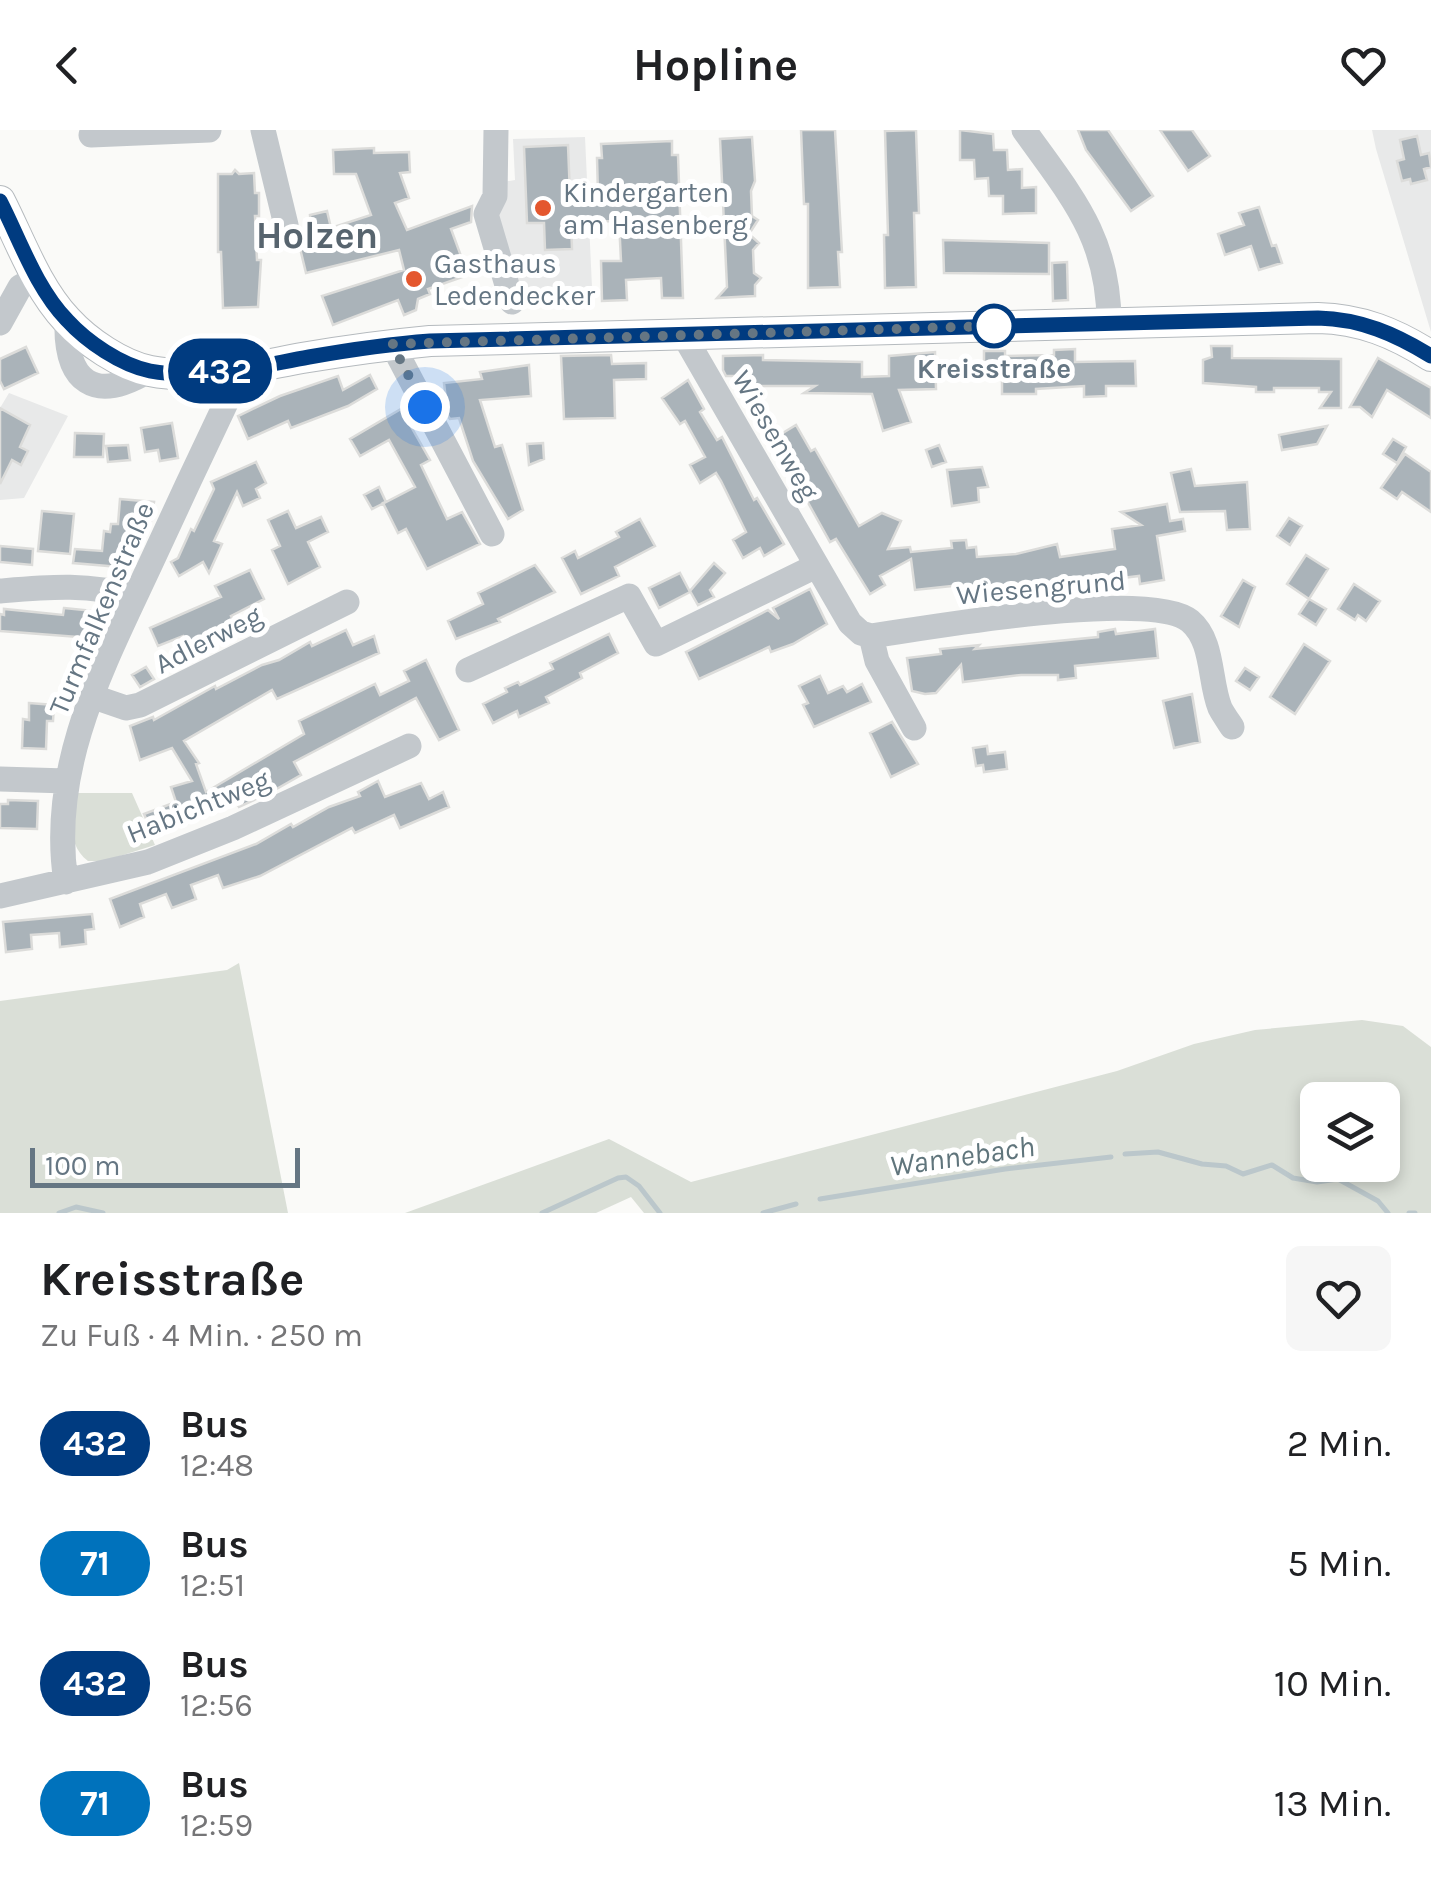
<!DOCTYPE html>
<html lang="de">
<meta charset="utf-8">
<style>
:root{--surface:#fff;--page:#f6f6f6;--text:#202124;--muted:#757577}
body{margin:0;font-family:Karla,sans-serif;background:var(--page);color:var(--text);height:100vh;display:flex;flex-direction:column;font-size:38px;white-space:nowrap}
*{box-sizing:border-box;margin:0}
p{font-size:32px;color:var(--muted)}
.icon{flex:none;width:55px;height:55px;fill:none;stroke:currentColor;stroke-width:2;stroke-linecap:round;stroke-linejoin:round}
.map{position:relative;height:1083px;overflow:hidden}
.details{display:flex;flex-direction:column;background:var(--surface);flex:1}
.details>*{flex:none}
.badge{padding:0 20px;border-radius:32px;font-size:35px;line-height:65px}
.controls{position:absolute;left:1300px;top:952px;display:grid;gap:20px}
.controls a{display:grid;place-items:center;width:100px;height:100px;border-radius:15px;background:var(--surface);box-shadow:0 5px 15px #0003;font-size:50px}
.scale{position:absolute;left:30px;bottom:25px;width:270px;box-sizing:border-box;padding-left:10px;border:5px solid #657683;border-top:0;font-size:28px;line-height:35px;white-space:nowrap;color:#657683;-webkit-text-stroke:8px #fff;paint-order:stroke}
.you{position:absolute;width:50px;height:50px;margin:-25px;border:8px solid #fff;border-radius:50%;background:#1a73e8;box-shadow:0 0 0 15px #1a73e833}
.map>.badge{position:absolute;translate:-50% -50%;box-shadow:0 0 0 5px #fff}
.round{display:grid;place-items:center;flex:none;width:105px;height:105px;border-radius:15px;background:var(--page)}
.summary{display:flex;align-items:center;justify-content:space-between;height:170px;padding:0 40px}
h1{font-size:48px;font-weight:700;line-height:75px}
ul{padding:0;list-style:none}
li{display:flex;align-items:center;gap:30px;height:120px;padding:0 40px}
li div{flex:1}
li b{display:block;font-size:38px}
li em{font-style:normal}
li .badge{min-width:110px;font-weight:700;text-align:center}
header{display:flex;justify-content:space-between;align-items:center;height:130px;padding:0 40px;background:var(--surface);font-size:45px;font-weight:700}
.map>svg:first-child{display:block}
.built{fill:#e8e9e9}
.green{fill:#dadfd7;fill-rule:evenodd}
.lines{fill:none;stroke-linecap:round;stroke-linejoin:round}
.stream{stroke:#bbc7cb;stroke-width:5}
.building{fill:#aab3b9;stroke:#dcdcda;stroke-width:2.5}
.major-casing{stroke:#b5babe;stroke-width:32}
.minor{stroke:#c3c8cc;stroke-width:25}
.major{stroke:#fff;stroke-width:30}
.line-casing{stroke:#fff;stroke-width:22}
.line{stroke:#003b80;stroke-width:15}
.walk{stroke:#657683;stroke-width:10;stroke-dasharray:0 18}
.poi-dot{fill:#e4572e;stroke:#fff;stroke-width:4}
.stop-dot{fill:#fff;stroke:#003b80;stroke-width:5}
.labels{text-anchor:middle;stroke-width:10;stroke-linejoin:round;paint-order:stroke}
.poi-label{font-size:28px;fill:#657683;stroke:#fff;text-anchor:start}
.stop-label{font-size:28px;font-weight:bold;fill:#657683;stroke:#fff}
.street-label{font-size:28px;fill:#657683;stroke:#fff}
.water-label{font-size:30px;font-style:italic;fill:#60757c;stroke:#fff}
.district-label{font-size:38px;font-weight:bold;fill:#57646e;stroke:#fff}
</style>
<header><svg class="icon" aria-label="back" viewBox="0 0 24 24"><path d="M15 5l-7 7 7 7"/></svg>Hopline<svg class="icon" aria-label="heart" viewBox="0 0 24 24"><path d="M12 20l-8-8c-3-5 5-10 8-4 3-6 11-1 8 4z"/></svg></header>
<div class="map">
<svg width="1431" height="1083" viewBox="0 0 1431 1083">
<rect width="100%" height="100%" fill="#fafaf8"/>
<path class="built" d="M1372,0h59v202l-55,-183z
M585,7l7,150 -73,5 -27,-76 11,-34 12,-2 -2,-41z
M9,263l59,23 -44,82 -24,2v-92z"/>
<path class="green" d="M74,663h58l23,52 -51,16h-16c-22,-17 -15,-42 -14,-68z
M239,833l49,250h-288v-212l227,-31z
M1362,890l41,6 28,21v166h-787l-13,-16 -35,16h-191l204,-74 82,43 426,-111 77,-27 61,-14zM1318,970h64v65h-64z"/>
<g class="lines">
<path class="stream" d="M1125,1024l33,-2 44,12 24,2 17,8 29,-9 21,13 24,4 21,-3 40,22 10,12
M820,1069l185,-30 106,-12
M59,1083l17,-6 27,6
M542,1083l76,-35 8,-1 13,9 21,27
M763,1083l33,-9
M1409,1083h6"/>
</g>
<path class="building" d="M801,0h34l7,122h-4l2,35 -32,1v-84h-4z
M916,0l3,83h-5l2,74 -31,1 -1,-53h4l-3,-104z
M960,0l33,4 1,16h13l1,20 14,-1v19l14,-1v26l-33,1v-18h-14l-1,-18 -13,1 -1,-19h-14z
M1078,0h30l45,66 -22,15 -45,-61z
M1160,0h32l18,26 -22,15z
M1417,6l4,19 8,-2 2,14 -7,2 3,11 -16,4 -1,-5 -8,2 -5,-20 7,-2 -4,-19z
M752,7l3,44 -4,10 1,25 6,4 -9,14 10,9 -6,7 1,23 7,5 -6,7v11l-38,2 10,-11 -7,-148z
M672,11v14h6l5,143h-21l-1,-20 -19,1 -16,1 1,20 -25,1 -1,-40h20l-2,-40 -48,1 1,27 -27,1 -1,-27h-17l-3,-76 44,-2 2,50 28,-1 -1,-36h5l-1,-14z
M374,18v5l35,-1 1,20 -10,1 9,25 -14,5 12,27 65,-24 -1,16 -20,7 17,46 -40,14 2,5 -12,5 -2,11 -12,5 -6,-15 -65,25 -11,-29 82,-26 -5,-20 -93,23 -8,-33 14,-3 -2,-22 17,-4 4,17 40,-13 -15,-41h-22l-1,-24z
M235,40l4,4 15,-1 1,20h4v23h-4l2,44h4l-3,47 -35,1 -2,-56h-3v-78h14z
M1259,77l13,39 4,-1 6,18 -23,7 -8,-24 -26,9 -7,-21 26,-9 -5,-12z
M943,110l106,3v31l-105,-1z
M1067,132l1,38 -15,1 -1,-38z
M1211,216h21v12l109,1v49h-21l11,-16h-12v-4h-45v4h-18v-5l-53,-4v-23l9,-3z
M26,217l12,26 -34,16 -4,-8v-22z
M1075,219v13l60,-1 1,25h-30v10l-22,1v-11l-48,3v5h-34v-18h-18v-25h21v5l49,-1v-5z
M935,222l1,37 -37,1 12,32 -28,9 -11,-37 -68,-1 11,-7h-78v-10h-11l-3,-6v-14l40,-1v5l99,2v15l27,-1v-20z
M611,225l1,9 34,-1v16l-32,1 1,38 -51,1 -3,-63z
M1378,228l53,30v30l-44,-28 -15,27 -12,-10h-10z
M529,235l2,31 -51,4 15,47 7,-2 21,65 -15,9 -35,-58 -14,-43 -9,1 -2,-3 -4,-33 38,-4 -2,-7z
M370,245l7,14 -29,17 -57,22 -3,-7 -40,18 -10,-23 42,-20 58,-20 5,14z
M688,250l16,29 -4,3 17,28 5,-3 32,63 3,-2 27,46 -20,12 -4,-8 -17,10 -10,-18 13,-8 -25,-51 -5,-8 -16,10 -10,-18 15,-8 -20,-36 -5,3 -18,-26z
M0,278l30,17 -10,22 8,4 -7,14 -9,-5 -12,24z
M401,279l29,51 -9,5 26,54 15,-7 18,32 -53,25 -21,-40 -8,4 -15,-30 3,-1 -14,7 -8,-14 15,-8 7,15 29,-15 -26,-47 -29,16 -10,-17z
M769,283l12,21 15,-9 15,26 4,-2 44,77 23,-13 19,8 -13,28 22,-2 1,5 41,-4 -1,-7 15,-1 1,8 9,-1 1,10 39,-3 41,-10 3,13 55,-8 -3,-20 29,-4 -20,-13 46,-8 3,17 13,-2 2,12 -28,5 7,44 -24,4 -1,-8 -73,9 -1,-6 -48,11 -54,5 -1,-10 -47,5 -4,-31 -31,17 5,9 -15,9 -34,-55 -6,3 -43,-77 -4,3 -15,-27 -11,-20z
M172,293l6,35 -18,3 -2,-11 -13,2 -4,-24z
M1327,296l-10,18 -35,6 -3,-15z
M75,303l29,1 -1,23h-29z
M1393,309l13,8 -9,16 -14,-9z
M543,313l1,16 -15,6 -2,-21z
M128,315l2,15 -22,2 -2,-16z
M939,315l7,17 -14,5 -6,-17z
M1405,324l26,18v40l-29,-20 -5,7 -16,-11z
M256,332l10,21 -10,6 4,9 -17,8 -6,-14 -23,49 8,3 -13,29 -6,-11 -24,14 -8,-14 7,-4 13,-29 3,2 20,-42 -3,-7z
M982,337l6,20 -10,1 1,14 -27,4 -5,-36z
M1191,339l4,17 52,-4 3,47 -23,1 -2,-19 -45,1 -9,-39z
M120,369l34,3 -4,25 -14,-1 -5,42 -58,-5 2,-14 27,2 2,-20 6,1 1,-8h7z
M42,381l32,3 -4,40 -32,-3z
M288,381l8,17 25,-11 7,15 -20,10 12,25 -32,17 -16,-34 8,-4 -12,-26z
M1289,388l13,8 -12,19 -13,-9z
M640,389l15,27 -40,21 4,9 -38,18 -19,-36 13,-7 3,7 41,-21 -3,-5z
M0,416l33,3 -1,16 -32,-3z
M1306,425l22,14 -19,30 -22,-15z
M714,433l11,10 -15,17 4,7 -16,8 -8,-14z
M535,435l20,27 -57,27 2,3 -44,17 -8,-18 35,-17 -5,-11z
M250,440l14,29 -33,17 8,17 -48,21 -8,-18 -25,10 -8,-18 71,-31 -6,-11z
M680,443l10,19 -31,16 -10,-20z
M1243,450l12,7 -16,40 -18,-11z
M1354,454l26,17 -14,20 -8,-6 -3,5 -17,-11z
M810,459l17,35 -34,20 -22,8 -2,-5 -70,32 -13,-27 82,-42 11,9 -6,-11z
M1309,469l17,10 -10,16 -17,-11z
M64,478l30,3 -1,4 14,3 -6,14 -9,-2 -1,8 -91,-7v-17l4,1v-6l59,6z
M1115,499l1,5 39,-5 3,29 -83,8 1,12 -18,2v-5h-37l-58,7 -2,-17 -25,28 -11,1 -13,-3 -5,-33 34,-4 -1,-5 39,-4 -4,4 123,-12v-5z
M346,500l7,15 21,-9 5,17 -102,46 -5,-9 -88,51 15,22 -3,1 10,28 98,-58 -5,-13 76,-37 5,11 29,-14 -5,-10 22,-11 33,70 -20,10 -23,-42 -122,64 7,13 -28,16 -34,16 -3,-5 -84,30 -8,-18 32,-12 -5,-15 21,-6 -20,-33 -32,12 -10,-34 23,-9 1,3 61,-34 1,3 46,-24 17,-5 31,-18 2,4z
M609,504l9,19 -38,20 2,5 -36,19 3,6 -30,14 -2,-6 -24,12 -10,-19 24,-12 -2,-4 13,-6 2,3 33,-16 -3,-6z
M1304,514l26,17 -35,53 -25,-17z
M146,537l8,12 -14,8 -8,-12z
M1245,538l14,9 -9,13 -14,-9z
M820,546l8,17 15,-7 4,6 15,-8 9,18 -57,25 -11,-22 5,-2 -9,-17z
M1192,564l8,48 -26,6 -11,-47z
M29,573l25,2 -1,16h-6l-1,28 -24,-1 1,-29 6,1z
M892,592l26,42 -27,13 -21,-44z
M987,616l1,8 17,-2 2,17 -23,3 -1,-7 -7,1 -3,-18z
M378,651l7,16 36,-14 8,16 14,-7 6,15 -49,21 -6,-13 -39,18 -3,-5 -92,48 -37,12 -5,-13 -27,10 5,14 -24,9 -6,-14 -26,10 4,13 -24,10 -10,-28 146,-55 35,-20 2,3 36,-20 31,-11 -2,-4z
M8,670l30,1 -1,28 -37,-1v-24h8z
M92,784l2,15 -9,1 1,14 -26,3 -1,-14 -28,2 1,14 -26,3 -3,-30z"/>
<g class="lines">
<defs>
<path id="major" d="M0,71c20,39 36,86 67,119 20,22 54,45 83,51 50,10 103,-4 152,-13 42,-7 85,-13 128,-17l888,-23c43,1 77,15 113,38"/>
</defs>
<use href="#major" class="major-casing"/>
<path class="minor" d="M263,0l23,95
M496,0l-1,66 -9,18 26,88
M1024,0c47,66 85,107 85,193
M91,5l118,-5
M67,191c-2,62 28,82 81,50
M0,193l20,-36 18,-10
M683,204l167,289 11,10 10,3c57,-8 279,-48 319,-15 24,20 19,60 30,87 3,6 8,13 12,19
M392,214l100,190
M0,461c48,-4 88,-8 135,6
M871,506l6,25 37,67
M468,540l161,-74 27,48 160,-78
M91,566l35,12 14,-3 207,-103
M0,649l67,2
M66,752c-18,-115 38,-218 85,-319 30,-65 60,-129 91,-194
M0,766l148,-34 85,-34 176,-82"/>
<use href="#major" class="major"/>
</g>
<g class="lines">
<defs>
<path id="line" d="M0,71c20,39 36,87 67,119 20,22 54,45 83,51 52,10 108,-5 159,-14 40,-7 80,-13 121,-16l888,-23c43,1 77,16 113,38"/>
</defs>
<use href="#line" class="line-casing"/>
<use href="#line" class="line"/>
<path class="walk" d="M425,277l-33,-63 602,-18"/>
</g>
<g class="poi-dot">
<circle cx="543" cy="78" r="10"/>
<circle cx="414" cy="149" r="10"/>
</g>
<circle class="stop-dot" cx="994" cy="196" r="20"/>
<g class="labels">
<g class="poi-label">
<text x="563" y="72">Kindergarten<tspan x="563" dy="32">am Hasenberg</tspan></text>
<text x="434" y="143">Gasthaus<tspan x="434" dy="32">Ledendecker</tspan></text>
</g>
<g class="stop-label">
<text x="994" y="248">Kreisstraße</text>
</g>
<g class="street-label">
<text transform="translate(776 305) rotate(60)" y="10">Wiesenweg</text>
<text transform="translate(1041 457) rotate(-5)" y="10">Wiesengrund</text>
<text transform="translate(101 478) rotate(-67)" y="10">Turmfalkenstraße</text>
<text transform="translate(208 509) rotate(-27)" y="10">Adlerweg</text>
<text transform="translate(198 676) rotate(-22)" y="10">Habichtweg</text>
</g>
<g class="water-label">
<text transform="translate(962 1026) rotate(-8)" y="10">Wannebach</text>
</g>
<g class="district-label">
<text x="317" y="118">Holzen</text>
</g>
</g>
</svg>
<div class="controls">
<a><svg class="icon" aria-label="layers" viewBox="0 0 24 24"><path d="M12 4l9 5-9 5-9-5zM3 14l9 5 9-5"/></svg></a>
</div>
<div class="scale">100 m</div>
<div class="you" style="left:425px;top:277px"></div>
<b class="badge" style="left:220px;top:241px;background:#003b80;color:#fff">432</b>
</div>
<section class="details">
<div class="summary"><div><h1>Kreisstraße</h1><p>Zu Fuß · 4 Min. · 250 m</p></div><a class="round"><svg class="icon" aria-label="heart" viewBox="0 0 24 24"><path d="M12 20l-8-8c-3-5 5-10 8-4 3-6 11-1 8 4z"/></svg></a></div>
<ul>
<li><span class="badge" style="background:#003b80;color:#fff">432</span><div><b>Bus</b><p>12:48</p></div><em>2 Min.</em></li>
<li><span class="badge" style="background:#0072bc;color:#fff">71</span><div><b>Bus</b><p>12:51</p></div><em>5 Min.</em></li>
<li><span class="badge" style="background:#003b80;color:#fff">432</span><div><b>Bus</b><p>12:56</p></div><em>10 Min.</em></li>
<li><span class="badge" style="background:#0072bc;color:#fff">71</span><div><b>Bus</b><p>12:59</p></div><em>13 Min.</em></li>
</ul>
</section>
